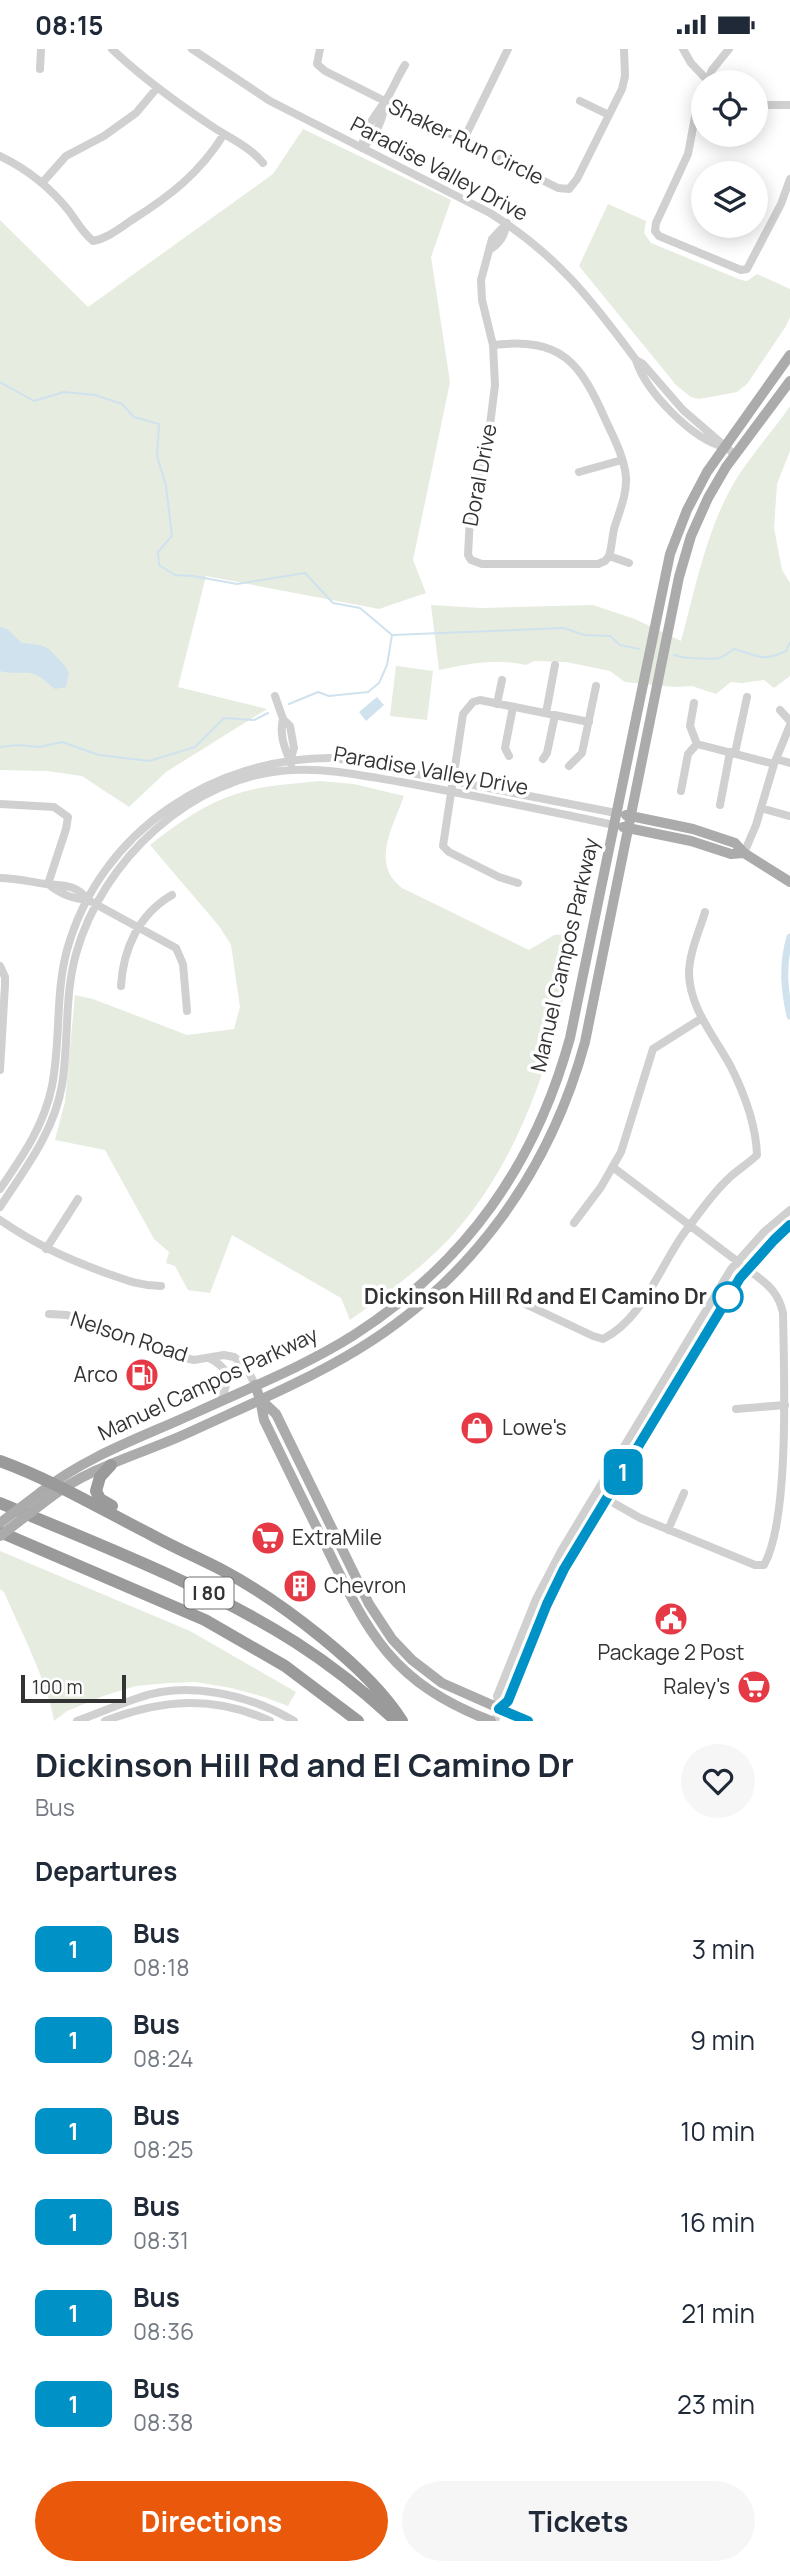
<!DOCTYPE html>
<style>
:root{--surface:#fff;--page:#f6f6f7;--text:#1f2937;--muted:#747a83;--accent:#ea580c}
body{margin:0;font-family:Manrope,sans-serif;background:var(--page);color:var(--text);height:100vh;display:flex;flex-direction:column;font-size:26px;white-space:nowrap}
*{box-sizing:border-box;margin:0}
p{font-size:23px;color:var(--muted)}
.icon{flex:none;width:38px;height:38px;fill:none;stroke:currentColor;stroke-width:2;stroke-linecap:round;stroke-linejoin:round}
.map{position:relative;height:1672px;overflow:hidden}
.panel{display:flex;flex-direction:column;background:var(--surface);flex:1}
.panel>*{flex:none}
.badge{padding:0 14px;border-radius:10px;font-size:24px;line-height:46px}
.fabs{position:absolute;left:691px;top:21px;display:grid;gap:14px}
.fabs a{display:grid;place-items:center;width:77px;height:77px;border-radius:50%;background:var(--surface);box-shadow:0 4px 18px #0003;font-size:35px}
.scale{position:absolute;left:21px;bottom:18px;width:105px;box-sizing:border-box;padding-left:7px;border:4px solid #333;border-top:0;font-size:19px;line-height:24px;white-space:nowrap;color:#333;-webkit-text-stroke:5px #fff;paint-order:stroke}
.map>.badge{position:absolute;translate:-50% -50%;box-shadow:0 0 0 4px #fff}
h2{padding:0 35px;font-size:26px;line-height:63px}
.round{display:grid;place-items:center;flex:none;width:74px;height:74px;border-radius:37px;background:var(--page)}
.overview{display:flex;align-items:center;justify-content:space-between;height:119px;padding:0 35px}
h1{font-size:33px;font-weight:700;line-height:52px}
.action{display:flex;gap:14px;margin-top:auto;padding:14px 35px}
.action a{flex:1;height:80px;border-radius:42px;background:var(--accent);color:#fff;font-size:28px;font-weight:700;line-height:80px;text-align:center}
.action a+a{background:var(--page);color:var(--text)}
ul{padding:0;list-style:none}
li{display:flex;align-items:center;gap:21px;height:91px;padding:0 35px}
li div{flex:1}
li b{display:block;font-size:26px}
li em{font-style:normal}
li .badge{min-width:77px;font-weight:700;text-align:center}
.status{display:flex;justify-content:space-between;align-items:center;height:49px;padding:0 35px;background:var(--surface);direction:ltr}
.status svg{height:19px;fill:currentColor}
.map>svg:first-child{display:block}
.green{fill:#e6ecdf}
.water{fill:#cfe2ee}
.lines{fill:none;stroke-linecap:round;stroke-linejoin:round}
.stream{stroke:#cfe2ee;stroke-width:2}
.canal{stroke:#cfe2ee;stroke-width:7}
.minor{stroke:#d0d0d0;stroke-width:8}
.major{stroke:#ababab;stroke-width:10}
.highway{stroke:#9a9a9a;stroke-width:12}
.major-bridge{stroke:#ababab;stroke-width:10}
.line-casing{stroke:#fff;stroke-width:16}
.line{stroke:#0092c6;stroke-width:10}
.stop-dot{fill:#fff;stroke:#0092c6;stroke-width:3.5}
.labels{text-anchor:middle;stroke-width:7;stroke-linejoin:round;paint-order:stroke}
.shield{fill:#fff;stroke:#707070;stroke-width:2}
.shield-label{font-size:19px;font-weight:bold;fill:#333}
.street-label{font-size:21px;fill:#333;stroke:#fff}
.stop-label{font-size:21px;font-weight:bold;fill:#333;stroke:#fff;text-anchor:end}
.poi-label{font-size:21px;fill:#333;stroke:#fff;text-anchor:start}
</style>
<div class="status"><b>08:15</b><svg viewBox="0 0 49 12"><path d="M0 12V9h3v3zM5 12V6h3v6zM10 12V3h3v9zM15 12V0h3v12zM26 1h20v11H26zM47 4h2v5h-2z"/></svg></div>
<div class="map">
<svg width="790" height="1672" viewBox="0 0 790 1672">
<rect width="100%" height="100%" fill="#fff"/>
<path class="green" d="M303,80l148,71 -20,57 19,125 -37,178 13,33 -47,16 -173,-33 -28,111 89,22 -101,63 -37,35 -47,-31 -35,-5 -47,-1v-550l88,87 185,-133z
M608,155l38,17 -2,12 7,10 90,37 6,1 10,-7 33,15v28l-4,9 -39,58 -10,8 -38,7 -8,-2 -15,-12 -97,-119z
M790,357v45l-13,33 -3,44 8,42 8,13v93l-16,12 -10,-8 -22,3 -11,-1 -15,12 -24,-8 -16,1 -51,-5 -15,-11 -44,-9 -32,-1 -8,4c-29,-7 -58,-1 -87,5l-8,-65 50,3 112,-3 42,14 46,22c14,-51 24,-105 49,-151 16,-30 41,-56 60,-84z
M396,617l37,5 -6,49 -37,-4z
M320,732l34,3 50,12c-11,31 -34,68 -2,92l127,62 25,-15 22,-2c-17,107 -52,225 -127,306 -30,31 -64,56 -99,81l-9,-22 -109,-63 -22,58 -22,-3 -13,-24 -9,-3 3,-11 -15,-13 -49,-89 -50,-10 10,-38 10,-107 18,4 94,36 47,-6 6,-22 -9,-62 -12,-19 -69,-81c28,-22 56,-42 89,-52 25,-8 54,-9 81,-12z
M0,1502l190,80 106,61 -8,14 -24,-9 -33,-9 -36,-6 -27,1 -32,3 -30,9 -39,16 -13,10c-6,-38 -34,-92 -50,-129l-4,-3z"/>
<path class="water" d="M0,578l7,2 15,14 19,2 8,4 17,18 3,7 -3,13 -11,2c-7,-5 -16,-15 -25,-16 -11,-1 -19,1 -30,-2z
M377,648l7,8 -18,16 -7,-9z"/>
<g class="lines">
<path class="stream" d="M0,333l34,19 30,-9 31,3 27,9 12,13 25,7 -2,32 9,30 6,50 -14,16 1,13 16,10 18,1 44,8 68,-11 28,30 27,5 32,27 172,-7 20,7 26,1 10,9 19,4
M674,606c6,3 38,5 45,3 5,-1 10,-6 15,-9 24,6 27,14 52,2l4,-9
M289,655l29,-12 11,4 39,-4 11,-9 8,-18 5,-30
M0,698l18,-2 21,2 23,-5 37,13 50,6 46,-14 29,-29 30,2 14,-7"/>
<path class="canal" d="M790,888c-8,27 -6,52 0,79"/>
<path class="minor" d="M112,0c30,29 64,53 98,76 19,13 39,21 53,38
M192,0l78,52 220,112c66,41 101,86 146,147 10,32 56,79 88,87
M320,0l-3,15 8,7 233,117 11,1 8,-10 45,-90 3,-13 -1,-27
M683,0l8,14 18,19
M40,20l1,-20
M707,33l5,-12 17,-21
M704,40l-6,12 -10,53 -32,69 -1,8 4,5 82,34 6,-1 34,-65 9,-25
M580,52l29,14
M756,56h34
M463,92l45,-92
M362,99c2,-20 13,-32 24,-48 7,-11 12,-24 19,-35
M362,99c13,-11 22,-29 23,-47
M0,107c27,13 50,31 69,55 8,11 13,21 24,30 15,-3 27,-13 39,-21 38,-24 68,-47 92,-86
M42,134l24,-27 38,-20 32,-23 21,-25
M507,174l-15,16 -11,41 1,20 11,45 2,40 -5,40 -20,92 -2,38 3,5 11,4h116l7,-3 4,-5
M491,200c10,-7 13,-13 16,-26
M493,296c69,-8 87,17 113,76 8,17 18,36 20,56 1,18 -7,35 -12,52 -2,9 -2,18 -5,27
M636,311l7,4 40,46 52,45
M579,423l43,-12
M609,507l20,7
M275,647l8,23 7,7 4,22 -4,12
M694,654l-4,23 7,18
M497,655l5,-24
M780,661l10,11
M546,664l9,-48
M283,670c-4,17 2,29 8,45
M697,695l77,20
M735,704l12,-56
M509,707l-4,-8 8,-41
M543,710l4,-6 8,-38
M776,710l14,4
M569,717l13,-13 14,-67
M681,742l7,-37 9,-10
M0,755l54,3 14,10 -2,12 -18,55
M720,756l10,-53
M761,759l28,8
M744,804l12,-28 18,-61 16,-39
M0,829c16,0 31,4 46,6 18,2 30,0 42,16l88,48 7,16 4,47
M518,834l-19,-6 -50,-25 -6,-6 20,-132 10,-12 7,-2 109,22
M48,835c12,10 25,15 40,16
M0,917l5,11v8l-5,85
M121,937c2,-37 18,-72 51,-91
M0,1140c22,-32 44,-63 52,-103 9,-45 3,-92 15,-136 33,-119 148,-194 268,-192l281,55
M0,1158c25,-38 54,-75 62,-122 7,-43 2,-88 14,-131 26,-93 115,-179 216,-184 38,-2 72,6 109,12 71,13 142,28 213,43
M0,1171c35,24 63,37 103,52 20,7 36,14 58,14
M574,1174l27,-36 20,-35 32,-103 49,-31
M46,1200l32,-50
M504,1245l89,42 10,3c40,-20 56,-71 81,-106 14,-18 27,-38 44,-54 9,-9 20,-15 29,-24 -1,-30 -13,-62 -26,-88 -16,-30 -41,-58 -42,-93 0,-21 10,-42 16,-62
M49,1265l18,1 113,42 14,3 30,-5 10,2 12,9 9,19
M209,1309c23,12 20,20 12,43
M736,1360l49,-4
M596,1444l44,25 115,47h9c26,-46 20,-192 19,-252 -4,-19 -14,-28 -29,-39l-140,-106
M668,1481l16,-37
M499,1660l-2,-13 39,-97 25,-48 170,-282 34,-38 25,-21
M77,1672c20,-7 40,-16 61,-23 50,-18 112,-3 156,23
M105,1672c57,-22 109,-26 165,0
M495,1672l4,-12 9,-8 39,-97 17,-35 176,-291 15,-20 35,-33"/>
<path class="major" d="M626,766l67,14 42,14 9,10 46,29
M623,778l68,14 40,13 13,-1
M255,1336l5,14 4,21c20,41 40,83 61,124 43,90 67,139 166,177
M260,1350l16,15 93,190 23,35 20,21 30,23 86,38
M41,1443c45,-36 104,-56 156,-80 52,-24 108,-46 157,-77 112,-72 181,-170 216,-297l100,-484 17,-44 20,-38 83,-117
M51,1448c40,-31 94,-44 139,-65 56,-26 114,-50 167,-82 115,-70 193,-179 228,-308l94,-465 12,-41 17,-38 18,-31 64,-86"/>
<path class="highway" d="M0,1412c52,19 99,47 148,72 25,14 51,25 76,38 56,30 145,97 178,150
M111,1416l-11,12 -4,14 4,8 12,7
M0,1454c100,42 203,81 295,139 36,23 70,50 101,79
M0,1483l205,88 80,46 73,55"/>
<path class="major-bridge" d="M0,1474l41,-31
M0,1487l51,-39"/>
</g>
<g class="lines">
<defs>
<path id="line" d="M528,1672l-29,-12 9,-8 39,-97 17,-35 176,-291 34,-38 16,-15"/>
</defs>
<use href="#line" class="line-casing"/>
<use href="#line" class="line"/>
</g>
<defs>
<symbol id="fuel-disc" viewBox="-11 -11 22 22"><circle r="9.5" fill="#e63946" stroke="#fff"/><path d="M-5.5-6h7V0h2V4h1.3V-2.5L3-4.5l.8-.8L6-3V5H2.5V1h-1V6h-7ZM-4.2-4.7v3.2H.2V-4.7Z" fill="#fff"/></symbol>
<symbol id="shop-disc" viewBox="-11 -11 22 22"><circle r="9.5" fill="#e63946" stroke="#fff"/><path d="M-5-2.5h2.3a2.7 3.5 0 0 1 5.4 0H5L5.5 6h-11ZM-1.5-2.5h3a1.5 2.3 0 0 0-3 0Z" fill="#fff"/></symbol>
<symbol id="supermarket-disc" viewBox="-11 -11 22 22"><circle r="9.5" fill="#e63946" stroke="#fff"/><path d="M-6-5.5h2.5l.6 2H6L4.5 2H-2.5L-4.4-4H-6ZM-1.5 3.2a1.3 1.3 0 1 0 .1 0ZM3 3.2a1.3 1.3 0 1 0 .1 0Z" fill="#fff"/></symbol>
<symbol id="building-disc" viewBox="-11 -11 22 22"><circle r="9.5" fill="#e63946" stroke="#fff"/><path d="M-4-6H4V6H1V3H-1V6H-4ZM-2.5-4.3h1.7v1.8h-1.7ZM.8-4.3h1.7v1.8H.8ZM-2.5-1h1.7V.8h-1.7ZM.8-1h1.7V.8H.8Z" fill="#fff"/></symbol>
<symbol id="civic-disc" viewBox="-11 -11 22 22"><circle r="9.5" fill="#e63946" stroke="#fff"/><path d="M-.6-6.5H3V-4.5H.6V-3L4-1V1h2V6H-6V1h2V-1L-.6-3ZM-1.2 2.5V6h2.4V2.5Z" fill="#fff"/></symbol>
</defs>
<g fill-rule="evenodd">
<use href="#fuel-disc" x="123" y="1307" width="38" height="38"/>
<use href="#shop-disc" x="458" y="1360" width="38" height="38"/>
<use href="#supermarket-disc" x="249" y="1470" width="38" height="38"/>
<use href="#building-disc" x="281" y="1518" width="38" height="38"/>
<use href="#civic-disc" x="652" y="1551" width="38" height="38"/>
<use href="#supermarket-disc" x="735" y="1619" width="38" height="38"/>
</g>
<circle class="stop-dot" cx="728" cy="1248" r="14"/>
<g class="labels">
<rect class="shield" x="184.5" y="1528.5" width="49" height="31" rx="5"/>
<g class="shield-label">
<text x="209" y="1551">I 80</text>
</g>
<g class="street-label">
<text transform="translate(466 93) rotate(26)" y="7">Shaker Run Circle</text>
<text transform="translate(439 120) rotate(28)" y="7">Paradise Valley Drive</text>
<text transform="translate(480 426) rotate(-79)" y="7">Doral Drive</text>
<text transform="translate(431 722) rotate(10)" y="7">Paradise Valley Drive</text>
<text transform="translate(565 906) rotate(-77)" y="7">Manuel Campos Parkway</text>
<text transform="translate(129 1288) rotate(18)" y="7">Nelson Road</text>
<text transform="translate(208 1335) rotate(-25)" y="7">Manuel Campos Parkway</text>
</g>
<g class="stop-label">
<text x="707" y="1255">Dickinson Hill Rd and El Camino Dr</text>
</g>
<g class="poi-label">
<text x="118" y="1333" text-anchor="end">Arco</text>
<text x="502" y="1386">Lowe's</text>
<text x="292" y="1496">ExtraMile</text>
<text x="324" y="1544">Chevron</text>
<text x="671" y="1611" text-anchor="middle">Package 2 Post</text>
<text x="730" y="1645" text-anchor="end">Raley's</text>
</g>
</g>
</svg>
<div class="fabs">
<a><svg class="icon" aria-label="locate" viewBox="0 0 24 24"><circle cx="12" cy="12" r="6"/><path d="M12 2v4M12 18v4M2 12h4M18 12h4"/></svg></a>
<a><svg class="icon" aria-label="layers" viewBox="0 0 24 24"><path d="M12 4l9 5-9 5-9-5zM3 14l9 5 9-5"/></svg></a>
</div>
<div class="scale">100 m</div>
<b class="badge" style="left:623px;top:1423px;background:#0092c6;color:#fff">1</b>
</div>
<section class="panel">
<div class="overview"><div><h1>Dickinson Hill Rd and El Camino Dr</h1><p>Bus</p></div><a class="round"><svg class="icon" aria-label="heart" viewBox="0 0 24 24"><path d="M12 20l-8-8c-3-5 5-10 8-4 3-6 11-1 8 4z"/></svg></a></div>
<h2>Departures</h2>
<ul>
<li><span class="badge" style="background:#0092c6;color:#fff">1</span><div><b>Bus</b><p>08:18</p></div><em>3 min</em></li>
<li><span class="badge" style="background:#0092c6;color:#fff">1</span><div><b>Bus</b><p>08:24</p></div><em>9 min</em></li>
<li><span class="badge" style="background:#0092c6;color:#fff">1</span><div><b>Bus</b><p>08:25</p></div><em>10 min</em></li>
<li><span class="badge" style="background:#0092c6;color:#fff">1</span><div><b>Bus</b><p>08:31</p></div><em>16 min</em></li>
<li><span class="badge" style="background:#0092c6;color:#fff">1</span><div><b>Bus</b><p>08:36</p></div><em>21 min</em></li>
<li><span class="badge" style="background:#0092c6;color:#fff">1</span><div><b>Bus</b><p>08:38</p></div><em>23 min</em></li>
</ul>
<div class="action"><a>Directions</a><a>Tickets</a></div>
</section>
